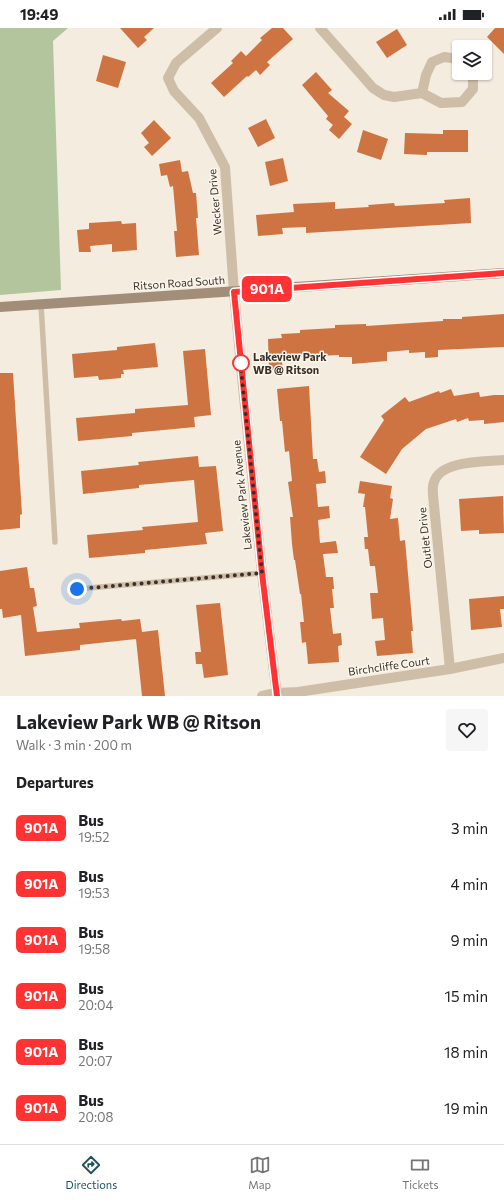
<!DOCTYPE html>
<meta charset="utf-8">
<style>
:root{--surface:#fff;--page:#f6f6f6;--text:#202124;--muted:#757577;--line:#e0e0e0;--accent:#1b535f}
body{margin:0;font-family:Commissioner,sans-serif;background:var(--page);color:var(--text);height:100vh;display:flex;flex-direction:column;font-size:15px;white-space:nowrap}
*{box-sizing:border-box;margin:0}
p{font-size:13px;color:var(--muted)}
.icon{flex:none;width:22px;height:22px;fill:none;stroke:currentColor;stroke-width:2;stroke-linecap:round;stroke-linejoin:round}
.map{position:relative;height:668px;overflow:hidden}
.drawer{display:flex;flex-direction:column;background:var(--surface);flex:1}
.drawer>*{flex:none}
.badge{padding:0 8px;border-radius:6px;font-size:14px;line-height:26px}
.controls{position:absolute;left:452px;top:12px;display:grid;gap:8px}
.controls a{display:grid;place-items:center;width:40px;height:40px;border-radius:4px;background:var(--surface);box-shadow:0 1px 3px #0004;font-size:20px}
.you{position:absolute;width:20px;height:20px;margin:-10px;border:3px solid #fff;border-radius:50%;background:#1a73e8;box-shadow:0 0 0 6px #1a73e833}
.map>.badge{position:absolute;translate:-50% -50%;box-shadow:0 0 0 2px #fff}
h2{padding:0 16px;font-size:15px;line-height:36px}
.round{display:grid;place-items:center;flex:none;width:42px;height:42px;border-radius:4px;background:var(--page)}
.head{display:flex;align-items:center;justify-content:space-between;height:68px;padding:0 16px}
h1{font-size:19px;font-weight:700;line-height:30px}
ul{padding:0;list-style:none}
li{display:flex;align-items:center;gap:12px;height:56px;padding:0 16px}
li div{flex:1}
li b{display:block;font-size:15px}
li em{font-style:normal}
li .badge{min-width:44px;font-weight:700;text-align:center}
.status{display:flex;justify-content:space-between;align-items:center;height:28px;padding:0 20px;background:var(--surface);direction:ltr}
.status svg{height:11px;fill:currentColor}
.menu{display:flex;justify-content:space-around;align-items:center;height:56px;border-top:1px solid var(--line);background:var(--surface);font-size:11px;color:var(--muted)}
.menu a{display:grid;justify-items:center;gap:2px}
.menu .current{color:var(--accent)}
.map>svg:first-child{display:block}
.green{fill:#b3c59c}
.building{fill:#ce7442}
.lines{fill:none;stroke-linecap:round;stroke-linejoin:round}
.lane{stroke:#cebea8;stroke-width:5.5}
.street{stroke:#cebea8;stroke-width:10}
.secondary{stroke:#a28d79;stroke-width:10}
.line-casing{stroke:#fff;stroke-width:9}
.line{stroke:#f33;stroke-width:6}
.walk{stroke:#3a3029;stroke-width:4;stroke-dasharray:0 7.2}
.stop-dot{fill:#fff;stroke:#f33;stroke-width:2}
.labels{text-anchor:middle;stroke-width:3;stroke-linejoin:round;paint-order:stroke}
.street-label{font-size:11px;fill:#3a3029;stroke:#fbf6eb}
.stop-label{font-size:11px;font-weight:bold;fill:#3a3029;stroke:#fbf6eb;text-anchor:start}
</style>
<div class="status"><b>19:49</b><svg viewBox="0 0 49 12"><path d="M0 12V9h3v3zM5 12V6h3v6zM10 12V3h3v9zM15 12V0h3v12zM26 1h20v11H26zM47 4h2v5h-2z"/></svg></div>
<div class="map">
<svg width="504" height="668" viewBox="0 0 504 668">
<rect width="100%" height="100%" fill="#f4ecde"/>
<path class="green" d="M0,0h68l-15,13 8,249 -61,5z"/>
<path class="building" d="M120,0h34l-10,9 3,3 -9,8z
M272,0h11l10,11 -26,23 3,3 -10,10 -4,-5 -8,7 -1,-1 -23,21 -13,-14 22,-20 -2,-2 10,-10 5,5 16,-16 -2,-2z
M495,0h9v26l-17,-17z
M397,1l10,16 -20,13 -11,-16z
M103,27l23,7 -8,26 -22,-7z
M316,44l16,18 -4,3 21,18 -5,6 8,7 -13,15 -10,-9 4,-5 -7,-6 2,-3 -26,-31z
M266,91l9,19 -17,9 -10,-19z
M154,92l17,18 -19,18 -8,-9 5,-4 -8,-10z
M363,102l25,9 -7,21 -24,-8z
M443,102h25v22h-41v3l-23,-1 1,-21 38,1z
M283,130l5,23 -18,5 -5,-24z
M180,132l2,12 6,-1 5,22h3l2,25h-2l3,37 -23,2 -2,-26h3l-4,-45 -3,1 -3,-12 -6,1 -2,-12z
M470,170l1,25 -165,10v-6l-24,1 1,6 -25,2 -2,-21 38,-3 -1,-8 42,-2v7l34,-2 -1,-2 26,-2 1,3 50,-3 -1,-3z
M121,193l1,3 14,-1 1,27 -25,2v-8l-22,2 1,6h-12l-2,-22 12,-1v-6z
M504,286v33l-66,3v7l-13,1v-6l-16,1v-3l-22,2v9l-35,3v-7h-13v-2l-20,1v-1l-24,2 1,4 -14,1 1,7 -14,1 -1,-31 14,-1 -1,-4 19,-1v-3l35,-2v-3l31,-1v2l77,-5v-2h19v-2z
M155,315l3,24 -35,3 1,4h-3v4l-22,2 -1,-4 -24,2 -2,-24 45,-4v-3z
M205,321l6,66 -17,2 1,10 -63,6v3l-54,5 -2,-23 59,-5v-4l53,-4 -5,-54z
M0,345h13l9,141 -2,1v13l-20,2z
M309,358l4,73h4l2,13 6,-1 1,12 -10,1 2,23 11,-1 1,12 -12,2 2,23 16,-2 2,12 -15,1 3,23h7l1,12h-2l2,19h-4l3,26 8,-1 1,12 -4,1 1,16 -31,2 -2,-22 -4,1 -2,-21h4l-3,-28h-1l-5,-34h-1l-2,-16 -2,-27h3l-5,-35 4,-1 -3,-30 -4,1 -3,-31h-2l-3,-32z
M451,361l3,7 25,-4 1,5 14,-2h10v27l-20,2v-4l-15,1 -1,-3 -11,4 -1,-3 -30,10 -24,20 -16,25 -26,-17 24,-37 -3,-4 24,-19 4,5 30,-11 1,2z
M198,428l1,11 17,-1 7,65 -18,2 2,11 -62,6v3l-56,5 -2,-23 56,-5 -1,-3 56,-5 -4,-42 -55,5v3l-56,6 -2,-23 58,-6 -1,-3z
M360,453l32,5 -2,12 3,1 -3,20 8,-1 2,23 5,-1 8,91h-2l2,22 -36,3 -2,-15 10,-1 -2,-22 -11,1 -2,-26h8l-3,-27h-5l-2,-17h-3l-1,-12h4l-3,-30h-2l2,-13 -7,-1z
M503,468l1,37 -25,1v-4l-18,1 -2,-32z
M27,539l3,21h4l3,18 -4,1 4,25 43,-4 -1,-5 42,-4 1,2 18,-2 2,13 16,-2 7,66h-23l-6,-57 -56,6v5l-55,6 -4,-41 -18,3 -1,-9h-2v-38z
M504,568v13h-4l2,18 -31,3 -2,-31z
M220,575l8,72 -24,3 -2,-14h-6l-1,-12h6l-5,-47z"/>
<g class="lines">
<path class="lane" d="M41,276l14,238
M77,561l185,-16"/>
<path class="street" d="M217,0l-41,35 -8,15 6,13 25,27 26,49 9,125 9,95 19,186 15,123
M320,0l53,60 11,7 10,2 28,-4 19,10 21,-1 11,-13v-16
M422,65l4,-18 6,-13 12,-5 15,2
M450,641l-17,-174c0,-4 -1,-9 1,-13 7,-22 50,-20 70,-22
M262,668l14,-3 22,-1 152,-23 54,-11"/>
<path class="secondary" d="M0,279l504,-34"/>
</g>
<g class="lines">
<defs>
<path id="line" d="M277,668l-15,-123 -28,-281 270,-19"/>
</defs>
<use href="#line" class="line-casing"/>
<use href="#line" class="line"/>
<path class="walk" d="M77,561l185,-16 -22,-214 1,4"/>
</g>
<circle class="stop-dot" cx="241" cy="335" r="8"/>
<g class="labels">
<g class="street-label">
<text transform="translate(215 174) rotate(-95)" y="4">Wecker Drive</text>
<text transform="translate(179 255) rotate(-4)" y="4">Ritson Road South</text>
<text transform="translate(242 467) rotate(-96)" y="4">Lakeview Park Avenue</text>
<text transform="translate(425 510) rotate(-96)" y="4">Outlet Drive</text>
<text transform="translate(389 638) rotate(-8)" y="4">Birchcliffe Court</text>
</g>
<g class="stop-label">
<text x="253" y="333">Lakeview Park<tspan x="253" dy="13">WB @ Ritson</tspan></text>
</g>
</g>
</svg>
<div class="controls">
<a><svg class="icon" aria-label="layers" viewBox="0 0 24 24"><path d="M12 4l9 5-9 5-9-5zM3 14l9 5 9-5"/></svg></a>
</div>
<div class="you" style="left:77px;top:561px"></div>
<b class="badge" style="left:267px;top:261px;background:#f33;color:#fff">901A</b>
</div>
<section class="drawer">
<div class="head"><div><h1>Lakeview Park WB @ Ritson</h1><p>Walk · 3 min · 200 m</p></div><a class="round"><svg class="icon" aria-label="heart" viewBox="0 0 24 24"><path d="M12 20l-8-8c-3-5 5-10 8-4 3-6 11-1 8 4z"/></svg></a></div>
<h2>Departures</h2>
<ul>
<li><span class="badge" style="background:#f33;color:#fff">901A</span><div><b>Bus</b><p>19:52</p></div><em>3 min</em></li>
<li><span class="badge" style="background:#f33;color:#fff">901A</span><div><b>Bus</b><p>19:53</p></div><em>4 min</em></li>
<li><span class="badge" style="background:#f33;color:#fff">901A</span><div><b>Bus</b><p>19:58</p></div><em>9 min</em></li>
<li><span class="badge" style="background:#f33;color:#fff">901A</span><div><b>Bus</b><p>20:04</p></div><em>15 min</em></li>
<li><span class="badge" style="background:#f33;color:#fff">901A</span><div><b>Bus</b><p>20:07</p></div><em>18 min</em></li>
<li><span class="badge" style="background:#f33;color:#fff">901A</span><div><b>Bus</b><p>20:08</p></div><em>19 min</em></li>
</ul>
</section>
<nav class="menu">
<a class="current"><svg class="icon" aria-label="directions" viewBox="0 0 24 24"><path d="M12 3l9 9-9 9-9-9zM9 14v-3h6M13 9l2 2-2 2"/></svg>Directions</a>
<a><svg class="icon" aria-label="map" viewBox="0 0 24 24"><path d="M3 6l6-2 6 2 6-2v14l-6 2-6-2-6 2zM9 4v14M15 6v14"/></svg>Map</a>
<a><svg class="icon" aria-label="tickets" viewBox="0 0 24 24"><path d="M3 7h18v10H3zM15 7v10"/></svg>Tickets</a>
</nav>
